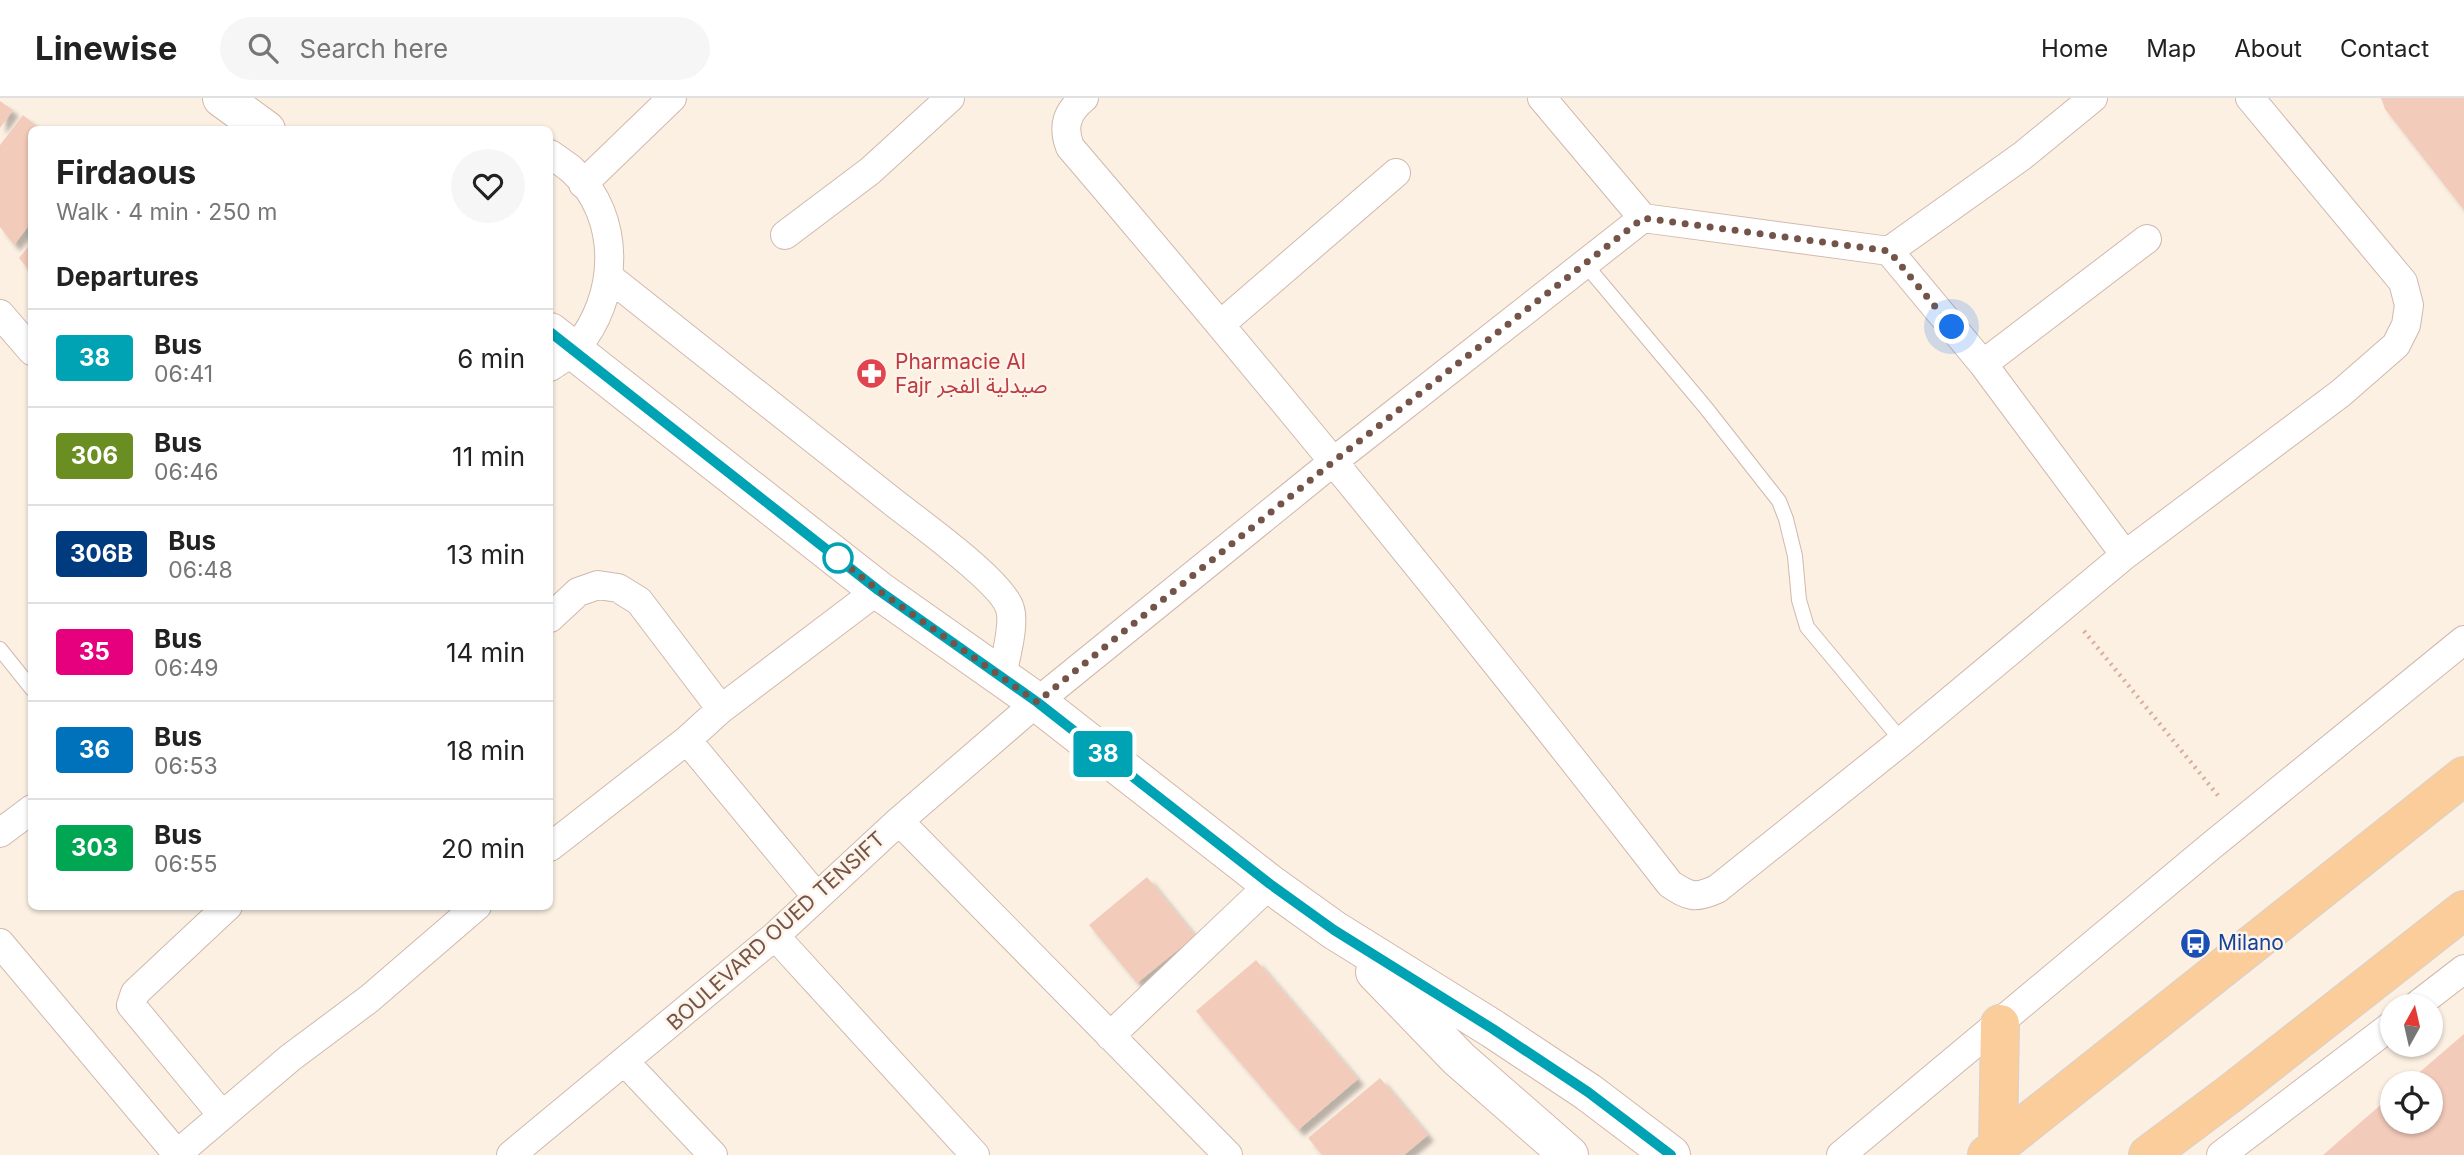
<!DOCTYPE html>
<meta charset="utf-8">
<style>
:root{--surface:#fff;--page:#f6f6f6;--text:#222;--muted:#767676;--line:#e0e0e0}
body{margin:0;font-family:Inter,"Noto Sans Arabic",sans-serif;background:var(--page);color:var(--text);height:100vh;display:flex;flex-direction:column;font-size:26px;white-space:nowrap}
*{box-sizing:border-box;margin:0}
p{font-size:23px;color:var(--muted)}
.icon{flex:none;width:38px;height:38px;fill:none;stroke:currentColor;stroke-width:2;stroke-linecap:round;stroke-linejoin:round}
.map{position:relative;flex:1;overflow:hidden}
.drawer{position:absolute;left:28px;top:28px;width:525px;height:784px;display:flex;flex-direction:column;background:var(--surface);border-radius:10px;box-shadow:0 2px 5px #0004}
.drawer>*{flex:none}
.badge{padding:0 14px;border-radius:5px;font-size:24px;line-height:46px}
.needle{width:46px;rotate:8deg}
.tools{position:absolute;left:2380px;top:896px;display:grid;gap:14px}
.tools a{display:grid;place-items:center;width:63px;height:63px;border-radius:50%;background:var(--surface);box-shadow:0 2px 5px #0004;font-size:35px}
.you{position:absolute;width:35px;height:35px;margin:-18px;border:5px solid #fff;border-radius:50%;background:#1a73e8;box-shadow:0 0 0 10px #1a73e833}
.map>.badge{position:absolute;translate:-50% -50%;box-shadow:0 0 0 4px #fff}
h2{padding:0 28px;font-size:26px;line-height:63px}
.round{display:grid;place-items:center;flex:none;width:74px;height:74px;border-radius:37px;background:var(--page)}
.summary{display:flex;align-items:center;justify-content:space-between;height:119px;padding:0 28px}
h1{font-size:33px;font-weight:700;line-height:52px}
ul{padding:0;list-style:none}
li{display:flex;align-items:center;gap:21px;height:98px;padding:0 28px;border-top:2px solid var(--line)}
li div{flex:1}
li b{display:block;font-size:26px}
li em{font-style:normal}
li .badge{min-width:77px;font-weight:700;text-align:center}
header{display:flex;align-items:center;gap:42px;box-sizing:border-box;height:98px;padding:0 35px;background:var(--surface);border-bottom:2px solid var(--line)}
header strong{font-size:33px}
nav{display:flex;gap:38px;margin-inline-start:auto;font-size:24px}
.search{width:490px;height:63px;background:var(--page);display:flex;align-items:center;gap:18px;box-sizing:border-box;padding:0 24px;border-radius:38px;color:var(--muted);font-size:26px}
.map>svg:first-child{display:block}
.building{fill:#f2cbba;filter:url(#shadow)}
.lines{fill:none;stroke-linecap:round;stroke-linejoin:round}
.lane-casing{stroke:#d0b8ac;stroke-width:16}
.street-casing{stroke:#d0b8ac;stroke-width:30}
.secondary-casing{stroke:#d3b7a9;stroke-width:40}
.primary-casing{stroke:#d8cfcc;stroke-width:40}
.path{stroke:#d7ae9d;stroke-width:4.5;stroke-dasharray:2 5;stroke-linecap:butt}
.lane{stroke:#fff;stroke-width:14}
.street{stroke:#fff;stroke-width:28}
.secondary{stroke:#fff;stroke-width:38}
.primary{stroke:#fbcd9a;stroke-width:38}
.line-casing{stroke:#fff;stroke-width:16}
.line{stroke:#00a3b4;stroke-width:10}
.walk{stroke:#745449;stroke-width:7;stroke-dasharray:0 12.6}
.stop-dot{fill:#fff;stroke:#00a3b4;stroke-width:3.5}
.labels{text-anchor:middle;stroke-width:5;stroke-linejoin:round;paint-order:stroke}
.health-label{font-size:21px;fill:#be3a42;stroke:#fff4e9;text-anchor:start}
.street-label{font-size:21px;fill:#745449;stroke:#fff4e9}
.transit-label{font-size:21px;fill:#164399;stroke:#fff4e9;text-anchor:start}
</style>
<header>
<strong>Linewise</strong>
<div class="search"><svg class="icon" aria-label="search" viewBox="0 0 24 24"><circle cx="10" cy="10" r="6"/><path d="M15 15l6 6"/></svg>Search here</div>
<nav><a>Home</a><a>Map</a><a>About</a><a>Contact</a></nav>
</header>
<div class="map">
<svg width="2464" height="1057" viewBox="0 0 2464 1057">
<defs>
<filter id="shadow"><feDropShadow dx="6" dy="6" stdDeviation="2" flood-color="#0004"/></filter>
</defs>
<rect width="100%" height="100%" fill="#fcf0e3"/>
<path class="building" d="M2381,0h83v112l-79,-101z
M0,3l13,9 -13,18z
M23,17l19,15h-10v91l-18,24 -14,-18v-82z
M32,144v32l-13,-16z
M1147,779l48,59 -58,47 -48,-58z
M1256,862l102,119 -60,51 -102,-119z
M2464,936v121h-141l69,-60v27h39v-39h-24z
M1380,980l48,57 -24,20h-82l-14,-17z"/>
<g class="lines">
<defs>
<path id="lane" d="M1585,166l121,144 73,93 7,18 9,37 4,44 8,27 95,114
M0,551l32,40"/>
<path id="street" d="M1084,0c-17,14 -22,28 -14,49 206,241 406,487 600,737 20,13 25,15 47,5l185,-148 223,-186 216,-162 55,-48 10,-20 3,-20 -6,-23 -153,-184
M1542,0l101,120 246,33 94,113 142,191
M550,56c7,5 15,10 22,16 51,47 47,128 4,178 -7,8 -18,13 -26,19
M583,86l89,-86
M785,137l85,-64 80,-73
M1889,153l133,-95 71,-58
M609,179c95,75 190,150 284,225 25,20 110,80 117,107 5,16 -5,50 -8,68
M0,216l32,37
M1221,226l175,-151
M1983,266l164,-125
M550,520l28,-26 20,-7 20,3 21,13 82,108 -34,31 -137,107
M721,611l157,-119
M687,642l130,157
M899,723l329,334
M0,735l32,-24
M775,838l200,219
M0,845l178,212
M2416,908l48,-37
M1110,938l160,-152
M625,964l88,93
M222,1017l-91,-110 4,-12 93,-87
M176,1057l114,-97 79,-59 108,-93
M511,1057l264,-219 124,-115 138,-119 297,-241 309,-243
M1841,1057l370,-309 253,-206
M2221,1057l171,-130"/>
<path id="secondary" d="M222,0l44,32
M550,234l328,258 159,112 233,182 64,46 159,99 95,63 83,63
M1375,874l84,87 110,96"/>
<path id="primary" d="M1998,1048l2,-122
M1987,1057l477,-379
M2148,1057l83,-62 233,-183"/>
</defs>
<use href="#lane" class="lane-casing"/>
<use href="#street" class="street-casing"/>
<use href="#secondary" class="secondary-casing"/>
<use href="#primary" class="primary-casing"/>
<path class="path" d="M2084,533l136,167"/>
<use href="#lane" class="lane"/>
<use href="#street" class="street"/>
<use href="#secondary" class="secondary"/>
<use href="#primary" class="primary"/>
</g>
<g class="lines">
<defs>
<path id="line" d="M550,234l328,258 159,112 233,182 64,46 159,99 95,63 83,63"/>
</defs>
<use href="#line" class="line-casing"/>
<use href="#line" class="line"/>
<path class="walk" d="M838,460l-3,-2 43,34 159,112 297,-241 309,-243 246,33 63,76"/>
</g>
<defs>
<symbol id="pharmacy-disc" viewBox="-11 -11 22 22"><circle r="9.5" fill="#e0444e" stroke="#fff4e9"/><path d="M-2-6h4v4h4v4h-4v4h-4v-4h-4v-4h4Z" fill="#fff"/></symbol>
<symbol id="bus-disc" viewBox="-11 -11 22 22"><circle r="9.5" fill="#1a4fb4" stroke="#fff4e9"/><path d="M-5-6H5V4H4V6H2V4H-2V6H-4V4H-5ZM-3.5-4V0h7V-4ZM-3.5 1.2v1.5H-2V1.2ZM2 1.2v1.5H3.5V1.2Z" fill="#fff"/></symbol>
</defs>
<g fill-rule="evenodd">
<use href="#pharmacy-disc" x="854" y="258" width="35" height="35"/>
<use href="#bus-disc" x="2178" y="828" width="35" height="35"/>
</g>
<circle class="stop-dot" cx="838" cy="460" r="14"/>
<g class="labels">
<g class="health-label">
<text x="895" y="271">Pharmacie Al<tspan x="895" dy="24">Fajr صيدلية الفجر</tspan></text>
</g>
<g class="street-label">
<text transform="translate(776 833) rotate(-42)" y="7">BOULEVARD OUED TENSIFT</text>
</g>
<g class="transit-label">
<text x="2218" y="852">Milano</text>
</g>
</g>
</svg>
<div class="tools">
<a><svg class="needle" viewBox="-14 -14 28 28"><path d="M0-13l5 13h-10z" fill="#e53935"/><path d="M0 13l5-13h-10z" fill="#767676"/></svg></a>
<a><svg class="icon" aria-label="locate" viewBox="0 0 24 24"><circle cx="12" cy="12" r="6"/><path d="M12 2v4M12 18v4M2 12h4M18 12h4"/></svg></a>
</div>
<div class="you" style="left:1952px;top:229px"></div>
<b class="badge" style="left:1103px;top:656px;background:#00a3b4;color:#fff">38</b>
<section class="drawer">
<div class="summary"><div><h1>Firdaous</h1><p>Walk · 4 min · 250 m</p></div><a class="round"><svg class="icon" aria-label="heart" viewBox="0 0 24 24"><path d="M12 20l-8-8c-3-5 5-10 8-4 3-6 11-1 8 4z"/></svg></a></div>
<h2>Departures</h2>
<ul>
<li><span class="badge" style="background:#00a3b4;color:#fff">38</span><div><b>Bus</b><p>06:41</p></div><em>6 min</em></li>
<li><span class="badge" style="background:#6b8e23;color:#fff">306</span><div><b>Bus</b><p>06:46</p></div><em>11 min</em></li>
<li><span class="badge" style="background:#003b80;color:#fff">306B</span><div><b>Bus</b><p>06:48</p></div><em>13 min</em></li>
<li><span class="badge" style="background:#e6007e;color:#fff">35</span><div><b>Bus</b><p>06:49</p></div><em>14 min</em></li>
<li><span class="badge" style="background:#0072bc;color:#fff">36</span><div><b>Bus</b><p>06:53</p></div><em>18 min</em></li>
<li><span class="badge" style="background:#00a651;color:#fff">303</span><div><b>Bus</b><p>06:55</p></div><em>20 min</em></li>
</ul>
</section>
</div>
